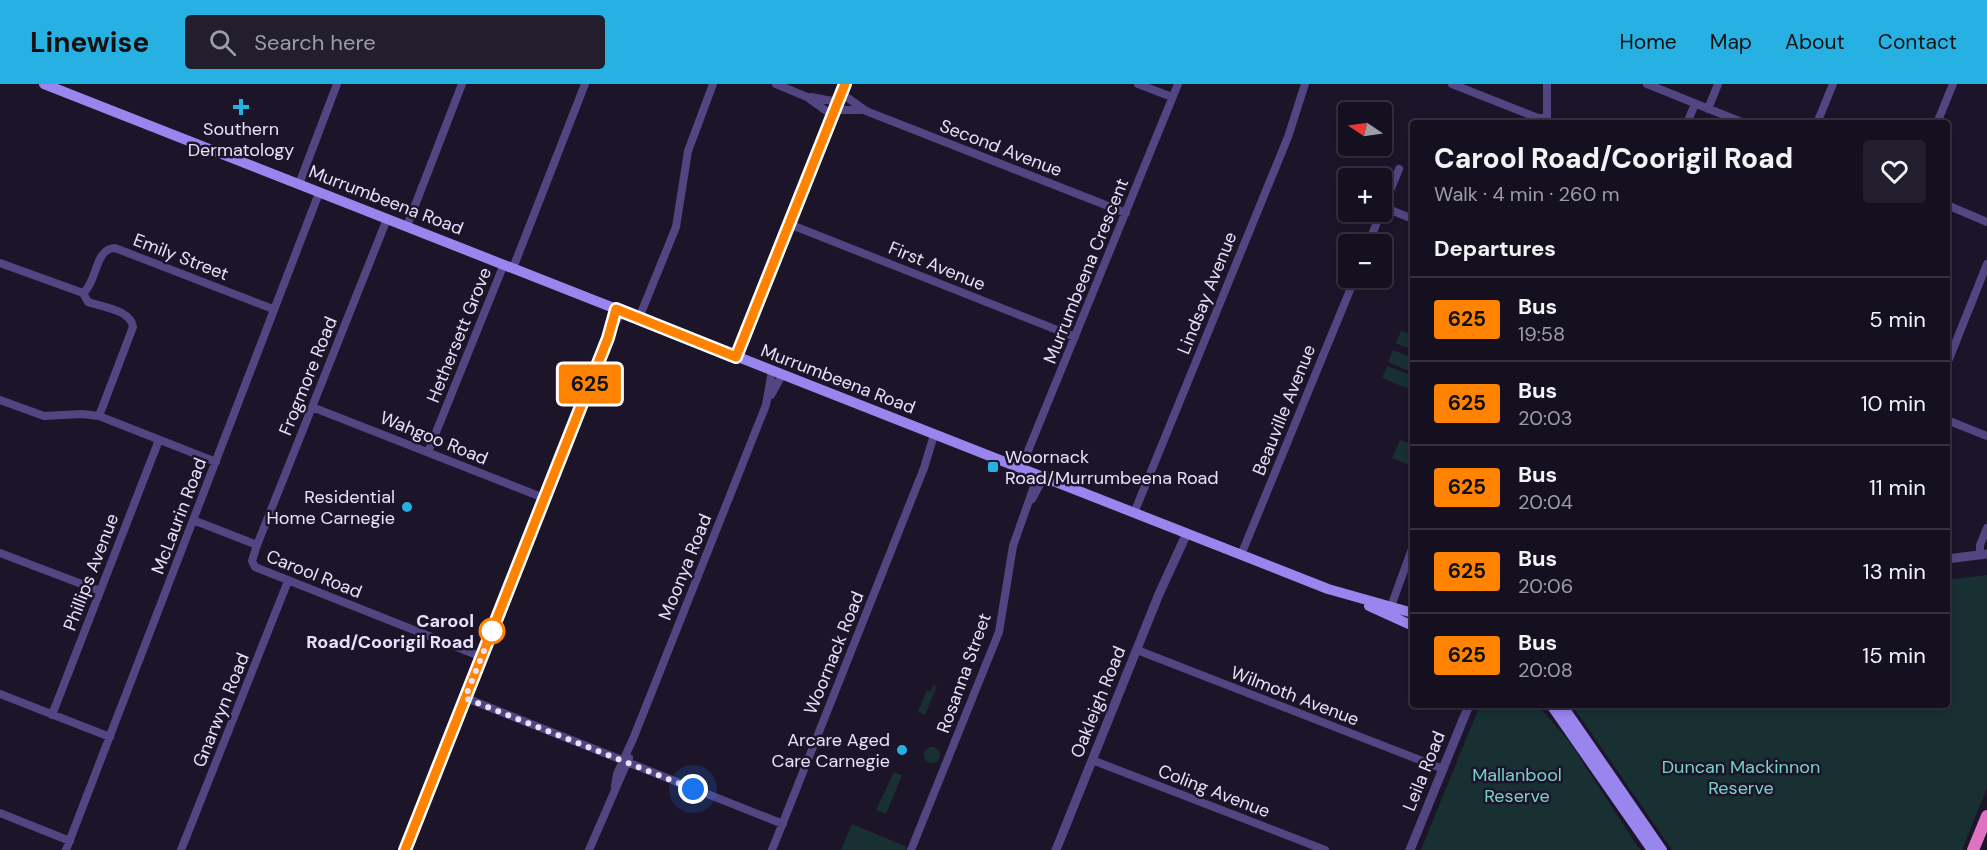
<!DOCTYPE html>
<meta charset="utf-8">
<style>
:root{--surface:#151020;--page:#221e2d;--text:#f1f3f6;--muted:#9d9da5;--line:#34303e;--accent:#27b1e2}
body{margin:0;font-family:"DM Sans",sans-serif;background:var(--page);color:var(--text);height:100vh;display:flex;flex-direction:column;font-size:22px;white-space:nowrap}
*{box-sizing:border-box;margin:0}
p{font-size:20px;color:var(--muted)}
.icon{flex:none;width:33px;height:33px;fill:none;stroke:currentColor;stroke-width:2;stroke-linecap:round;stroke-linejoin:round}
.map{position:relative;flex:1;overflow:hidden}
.drawer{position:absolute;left:1410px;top:36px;width:540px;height:588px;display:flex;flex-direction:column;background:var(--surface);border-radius:6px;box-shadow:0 3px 9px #0003,0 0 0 2px var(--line)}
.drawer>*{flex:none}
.badge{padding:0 12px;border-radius:4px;font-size:21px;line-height:39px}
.needle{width:39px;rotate:283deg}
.controls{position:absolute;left:1338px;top:18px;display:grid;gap:12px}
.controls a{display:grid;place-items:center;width:54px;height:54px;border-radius:6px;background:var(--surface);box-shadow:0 3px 9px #0003,0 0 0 2px var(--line);font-size:30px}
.you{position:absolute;width:30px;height:30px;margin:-15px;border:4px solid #fff;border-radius:50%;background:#1a73e8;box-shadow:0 0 0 9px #1a73e833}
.map>.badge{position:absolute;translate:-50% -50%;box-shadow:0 0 0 3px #fff}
h2{padding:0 24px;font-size:22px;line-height:54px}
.round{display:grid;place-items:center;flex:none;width:63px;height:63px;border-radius:6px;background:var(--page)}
.head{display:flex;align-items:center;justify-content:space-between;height:102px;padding:0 24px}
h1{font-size:28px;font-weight:800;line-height:45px}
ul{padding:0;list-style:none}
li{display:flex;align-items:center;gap:18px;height:84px;padding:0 24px;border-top:2px solid var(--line)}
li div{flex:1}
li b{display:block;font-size:22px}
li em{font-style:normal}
li .badge{min-width:66px;font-weight:700;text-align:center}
header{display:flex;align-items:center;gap:36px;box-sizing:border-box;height:84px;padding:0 30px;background:var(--accent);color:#111}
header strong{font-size:28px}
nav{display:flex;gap:33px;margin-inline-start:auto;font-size:21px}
.search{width:420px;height:54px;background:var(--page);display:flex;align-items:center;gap:15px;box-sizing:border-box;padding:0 21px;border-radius:6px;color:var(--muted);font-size:22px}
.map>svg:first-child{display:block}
.green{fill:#193033}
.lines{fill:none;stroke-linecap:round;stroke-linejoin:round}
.minor{stroke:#524682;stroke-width:8}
.tertiary{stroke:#524682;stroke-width:9}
.secondary{stroke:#9985ee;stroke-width:10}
.trunk{stroke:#df72c1;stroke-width:12}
.line-casing{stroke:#fff;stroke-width:14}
.line{stroke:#ff8200;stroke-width:9}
.walk{stroke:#e8e1fb;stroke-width:6;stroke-dasharray:0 10.8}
.poi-dot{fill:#27b1e2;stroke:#1c152a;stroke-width:2}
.stop-dot{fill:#fff;stroke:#ff8200;stroke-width:3}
.labels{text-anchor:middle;stroke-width:5;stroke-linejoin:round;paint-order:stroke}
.poi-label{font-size:18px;fill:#e8e1fb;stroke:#1c152a;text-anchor:end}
.street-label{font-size:18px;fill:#e8e1fb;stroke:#1c152a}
.stop-label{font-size:18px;font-weight:bold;fill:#e8e1fb;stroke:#1c152a;text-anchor:end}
.park-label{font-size:18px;fill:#76d3cb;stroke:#1c152a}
</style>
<header>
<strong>Linewise</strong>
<div class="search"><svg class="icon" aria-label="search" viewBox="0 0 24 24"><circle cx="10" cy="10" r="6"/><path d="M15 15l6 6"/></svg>Search here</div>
<nav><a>Home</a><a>Map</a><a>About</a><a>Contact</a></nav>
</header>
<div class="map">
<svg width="1987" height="766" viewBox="0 0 1987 766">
<rect width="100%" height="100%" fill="#1c152a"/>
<path class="green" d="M1401,247l12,4v15l-17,-7z
M1393,266l20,8v15l-25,-11z
M1387,282l26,10 -4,13 -27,-11z
M1400,356l13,5v21l-21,-8z
M1987,491v213l-25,62h-290l-100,-145h375v-125z
M933,601l4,1 -12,29 -7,-3 9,-22 4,1z
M1480,621h58l32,38 70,107h-219z
M924 671a8 8 0 1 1 16 0a8 8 0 1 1-16 0Z
M894,688l8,3 -16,39 -10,-4z
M852,740l55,23 -1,3h-65z"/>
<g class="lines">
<path class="minor" d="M776,0l31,13 25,18
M1138,0l34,13
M1452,0l86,34h9
M1547,0v38
M1647,0l97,39
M841,9l25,18 260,102
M811,13l27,5
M1708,25l10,-25
M835,26h26
M1687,39l8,-19
M1817,39l16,-39
M1937,39l16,-39
M299,100l38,-100
M1947,121l40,17
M1383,123l30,12
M789,140l286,113
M407,142l55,-142
M1368,160l31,-75
M0,179l83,30c15,-12 11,-44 32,-45l158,61
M513,184l72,-184
M83,209l5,9c14,5 43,8 45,25l-34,89
M639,234l37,-91 12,-76 25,-67
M609,252l8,-27
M1947,280l40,-100
M771,311l11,-20
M0,316l44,16 38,-2 17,2 117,46
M312,323l232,91
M1947,336l40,16
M428,368l76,-188
M1021,384l157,-384
M1032,415l12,-22
M1134,429l154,-376 17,-53
M193,436l64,25 -5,16 3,6 227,90
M257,461l130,-326
M0,469l100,38
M1241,471l114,-277
M1980,471v-10l7,-17
M1390,525l23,-63
M1137,566l306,119
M0,610l110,43
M466,614l317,126
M52,631l107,-275
M1092,676l233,90
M615,702l2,-12 16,-35 133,-334 6,-34
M0,729l70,28
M66,766l253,-657
M181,766l107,-269
M405,766l203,-512 14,-27
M589,766l40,-92
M772,766l152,-382 10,-33
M911,766l88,-218 14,-86 25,-71"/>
<path class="tertiary" d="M736,273l109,-273
M1947,475l40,-5
M1056,766l103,-256 28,-61
M1410,766l59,-145"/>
<path class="secondary" d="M44,0l1284,505 85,24
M1369,522l44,20
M1551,621l101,145
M1562,621l100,145"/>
<path class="trunk" d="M1973,766l14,-34"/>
</g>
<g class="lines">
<defs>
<path id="line" d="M405,766l203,-512 8,-29 120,48 109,-273"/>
</defs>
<use href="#line" class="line-casing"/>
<use href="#line" class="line"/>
<path class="walk" d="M492,547l-27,67 228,91"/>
</g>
<g class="poi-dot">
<path d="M238 14h6v6h6v6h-6v6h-6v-6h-6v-6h6z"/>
<rect x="987" y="377" width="12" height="12" rx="3"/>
<circle cx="407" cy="423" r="6"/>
<circle cx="902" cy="666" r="6"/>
</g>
<circle class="stop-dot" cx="492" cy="547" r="12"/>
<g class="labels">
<g class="poi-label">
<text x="241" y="51" text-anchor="middle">Southern<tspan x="241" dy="21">Dermatology</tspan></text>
<text x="1005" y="379" text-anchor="start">Woornack<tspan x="1005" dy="21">Road/Murrumbeena Road</tspan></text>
<text x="395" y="419">Residential<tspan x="395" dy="21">Home Carnegie</tspan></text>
<text x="890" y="662">Arcare Aged<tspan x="890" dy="21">Care Carnegie</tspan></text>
</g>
<g class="street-label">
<text transform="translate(1001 64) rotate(21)" y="6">Second Avenue</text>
<text transform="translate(386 116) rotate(21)" y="6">Murrumbeena Road</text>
<text transform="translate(181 173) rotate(21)" y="6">Emily Street</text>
<text transform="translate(937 182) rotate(22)" y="6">First Avenue</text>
<text transform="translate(1086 187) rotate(-68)" y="6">Murrumbeena Crescent</text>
<text transform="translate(1207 209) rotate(-68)" y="6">Lindsay Avenue</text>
<text transform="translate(459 251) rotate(-68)" y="6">Hethersett Grove</text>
<text transform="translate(308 292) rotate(-68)" y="6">Frogmore Road</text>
<text transform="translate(838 295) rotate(21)" y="6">Murrumbeena Road</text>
<text transform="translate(1284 326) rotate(-68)" y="6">Beauville Avenue</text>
<text transform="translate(434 354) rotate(22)" y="6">Wahgoo Road</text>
<text transform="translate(179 432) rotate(-69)" y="6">McLaurin Road</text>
<text transform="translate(685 483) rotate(-68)" y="6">Moonya Road</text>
<text transform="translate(91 488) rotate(-69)" y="6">Phillips Avenue</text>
<text transform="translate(314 490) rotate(22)" y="6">Carool Road</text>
<text transform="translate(834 569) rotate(-68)" y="6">Woornack Road</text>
<text transform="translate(964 589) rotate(-70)" y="6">Rosanna Street</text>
<text transform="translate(1295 612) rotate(21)" y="6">Wilmoth Avenue</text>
<text transform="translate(1098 618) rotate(-68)" y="6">Oakleigh Road</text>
<text transform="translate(221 626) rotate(-68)" y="6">Gnarwyn Road</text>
<text transform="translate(1424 687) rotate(-68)" y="6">Leila Road</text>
<text transform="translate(1214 707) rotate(21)" y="6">Coling Avenue</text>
</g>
<g class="stop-label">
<text x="474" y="543">Carool<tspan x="474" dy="21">Road/Coorigil Road</tspan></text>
</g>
<g class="park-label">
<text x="1741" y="689">Duncan Mackinnon<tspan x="1741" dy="21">Reserve</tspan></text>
<text x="1517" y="697">Mallanbool<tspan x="1517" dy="21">Reserve</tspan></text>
</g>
</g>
</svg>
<div class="controls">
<a><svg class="needle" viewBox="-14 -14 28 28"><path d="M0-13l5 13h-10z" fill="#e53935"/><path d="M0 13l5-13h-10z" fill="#9d9da5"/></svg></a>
<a>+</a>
<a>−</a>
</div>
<div class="you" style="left:693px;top:705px"></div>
<b class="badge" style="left:590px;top:300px;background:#ff8200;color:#111">625</b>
<section class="drawer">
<div class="head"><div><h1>Carool Road/Coorigil Road</h1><p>Walk · 4 min · 260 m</p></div><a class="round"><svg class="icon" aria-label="heart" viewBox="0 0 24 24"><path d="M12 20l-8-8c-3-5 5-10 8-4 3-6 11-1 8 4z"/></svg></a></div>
<h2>Departures</h2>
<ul>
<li><span class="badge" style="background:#ff8200;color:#111">625</span><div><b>Bus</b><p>19:58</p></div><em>5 min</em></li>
<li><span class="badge" style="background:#ff8200;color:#111">625</span><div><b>Bus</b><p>20:03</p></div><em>10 min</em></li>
<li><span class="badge" style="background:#ff8200;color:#111">625</span><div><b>Bus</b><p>20:04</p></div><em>11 min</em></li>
<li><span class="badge" style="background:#ff8200;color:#111">625</span><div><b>Bus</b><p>20:06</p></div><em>13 min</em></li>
<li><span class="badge" style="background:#ff8200;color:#111">625</span><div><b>Bus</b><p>20:08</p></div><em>15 min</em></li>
</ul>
</section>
</div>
